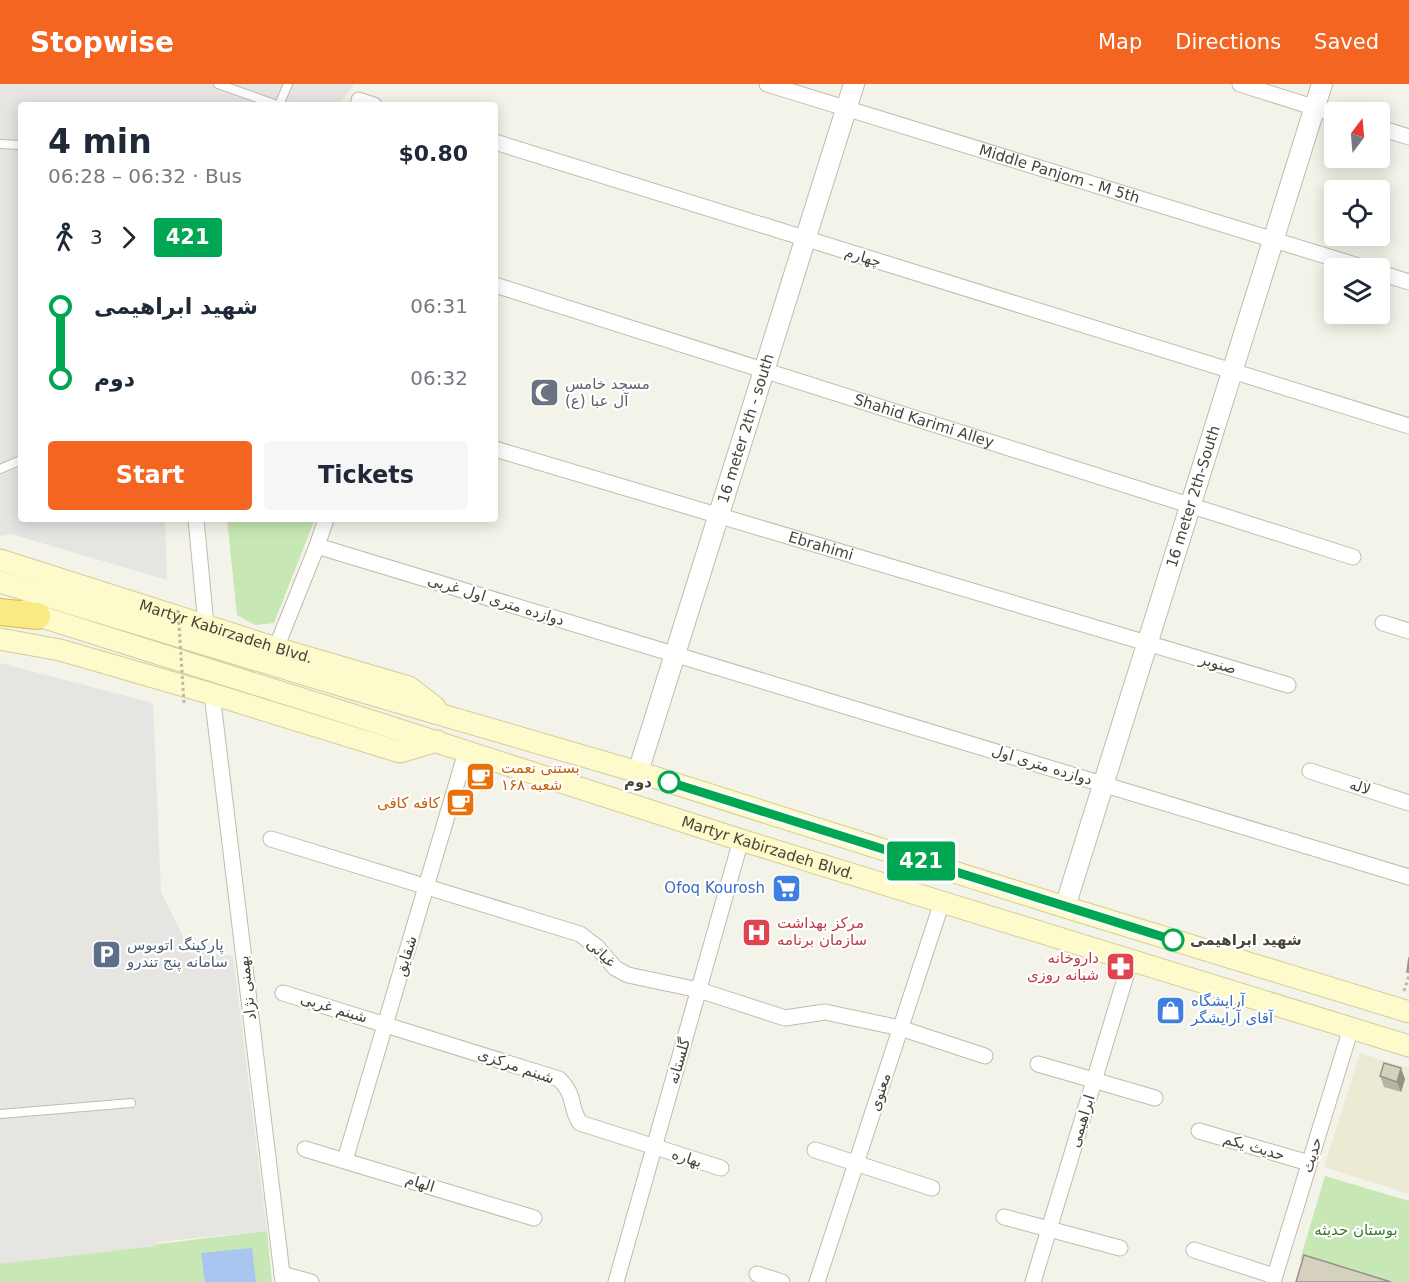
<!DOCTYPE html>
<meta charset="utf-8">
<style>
:root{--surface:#fff;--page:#f6f6f7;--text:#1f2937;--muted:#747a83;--accent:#f46521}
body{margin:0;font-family:"DejaVu Sans",Vazirmatn,sans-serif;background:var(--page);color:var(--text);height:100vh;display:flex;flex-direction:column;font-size:22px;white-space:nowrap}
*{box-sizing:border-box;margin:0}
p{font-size:20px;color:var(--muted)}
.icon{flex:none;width:33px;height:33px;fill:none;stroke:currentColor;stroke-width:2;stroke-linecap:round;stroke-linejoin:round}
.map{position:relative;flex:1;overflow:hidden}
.sheet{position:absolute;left:18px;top:18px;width:480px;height:420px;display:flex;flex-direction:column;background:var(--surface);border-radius:6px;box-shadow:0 3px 15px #0003}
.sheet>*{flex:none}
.badge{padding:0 12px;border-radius:4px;font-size:21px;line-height:39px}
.needle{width:39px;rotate:16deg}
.fabs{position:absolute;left:1324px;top:18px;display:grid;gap:12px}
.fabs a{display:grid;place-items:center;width:66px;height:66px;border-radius:6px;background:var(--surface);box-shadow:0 3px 15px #0003;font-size:30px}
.map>.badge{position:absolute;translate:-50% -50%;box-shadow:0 0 0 3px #fff}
.legs{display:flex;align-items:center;gap:9px;height:66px;padding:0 30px;font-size:20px}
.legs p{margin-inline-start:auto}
.overview{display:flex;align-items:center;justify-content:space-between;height:102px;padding:0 30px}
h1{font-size:33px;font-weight:800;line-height:45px}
.action{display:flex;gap:12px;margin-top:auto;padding:12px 30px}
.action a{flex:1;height:69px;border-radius:6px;background:var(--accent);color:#fff;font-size:24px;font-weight:800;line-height:69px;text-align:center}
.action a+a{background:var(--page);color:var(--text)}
ul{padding:0 30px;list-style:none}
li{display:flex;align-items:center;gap:21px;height:72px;font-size:22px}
li i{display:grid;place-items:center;width:9px;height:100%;margin:0 8px;background:currentColor}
li i::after{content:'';width:15px;height:15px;margin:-8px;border:4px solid;border-radius:50%;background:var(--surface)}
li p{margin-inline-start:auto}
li:first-child i{background:linear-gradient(#0000 50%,currentColor 0)}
li:last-child i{background:linear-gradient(currentColor 50%,#0000 0)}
header{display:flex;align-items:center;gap:36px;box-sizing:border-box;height:84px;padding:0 30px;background:var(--accent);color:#fff}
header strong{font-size:28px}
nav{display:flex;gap:33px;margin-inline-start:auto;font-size:21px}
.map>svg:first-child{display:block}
.education{fill:#edead4}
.green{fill:#c7e7b4}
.parking{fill:#e6e5e1}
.water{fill:#a8c6ef}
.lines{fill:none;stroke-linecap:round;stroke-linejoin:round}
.service-casing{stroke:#c0bcac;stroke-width:10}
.minor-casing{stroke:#c0bcac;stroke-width:17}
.tertiary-casing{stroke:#c0bcac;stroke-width:22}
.secondary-casing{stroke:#d3cd9a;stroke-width:23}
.trunk-casing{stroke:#dabb3e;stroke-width:28}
.path{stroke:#c1bb9e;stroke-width:3;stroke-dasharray:3 3;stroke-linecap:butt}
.service{stroke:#fff;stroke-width:8}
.minor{stroke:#fff;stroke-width:15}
.tertiary{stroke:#fff;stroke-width:20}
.secondary{stroke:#fdfacb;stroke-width:21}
.trunk{stroke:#faea85;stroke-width:26}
.path-bridge{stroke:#c1bb9e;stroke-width:3;stroke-dasharray:3 3;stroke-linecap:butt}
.wall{fill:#b8b4a4}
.shaded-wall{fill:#969286}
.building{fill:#d6d1bf;stroke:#969286;stroke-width:1.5}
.line-1-casing{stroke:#fff;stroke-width:14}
.line-1{stroke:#00a651;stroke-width:9}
.stop-1-dot{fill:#fff;stroke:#00a651;stroke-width:3}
.labels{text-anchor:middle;stroke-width:4.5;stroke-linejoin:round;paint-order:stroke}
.street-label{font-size:15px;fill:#484438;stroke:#fff}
.worship-label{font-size:15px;fill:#5b616d;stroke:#fff;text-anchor:start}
.food-label{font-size:15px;fill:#c56008;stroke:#fff;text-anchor:start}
.stop-label{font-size:15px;font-weight:bold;fill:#484438;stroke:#fff;text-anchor:end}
.shop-label{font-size:15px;fill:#366cbe;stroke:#fff;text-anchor:end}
.health-label{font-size:15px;fill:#be3a42;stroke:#fff;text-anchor:start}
.service-label{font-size:15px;fill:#4e5e75;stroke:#fff;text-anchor:start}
.park-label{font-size:15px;fill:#3c792c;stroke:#fff}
</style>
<header>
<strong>Stopwise</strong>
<nav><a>Map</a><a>Directions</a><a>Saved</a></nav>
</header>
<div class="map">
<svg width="1409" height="1198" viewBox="0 0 1409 1198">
<rect width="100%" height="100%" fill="#f4f3e9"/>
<path class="education" d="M1360,969l49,15v126l-85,-27z"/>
<path class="green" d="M227,435h88l-41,104 -19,2 -18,-10z
M1325,1092l84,25v81h-34l-75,-22z
M267,1147l5,51h-272v-19z"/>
<path class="parking" d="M0,0h354l-15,21h-318v414h144l2,61 -156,-46 -11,2z
M0,579l153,40 8,189 30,60 42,4 34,275 -110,11v4l-157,18z"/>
<path class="water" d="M252,1164l4,34h-51l-4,-29z"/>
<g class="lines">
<defs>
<path id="service" d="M218,0l59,21
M279,21l9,-21
M0,60l21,1
M0,385l21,-9
M0,1030l131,-11"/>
<g id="minor">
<path id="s1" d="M767,0l598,184"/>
<path d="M1240,0l95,30"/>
<path d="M359,16l15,5"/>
<path d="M1380,44l29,9"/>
<path d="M495,58l914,284"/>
<path d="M1380,189l29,9"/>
<path id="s2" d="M495,201l858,272"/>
<path id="s3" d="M495,365l793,236"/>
<path d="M196,435l10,106"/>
<path d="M317,462l1092,331"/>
<path d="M1383,539l26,8"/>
<path d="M276,564l41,-102 9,-27"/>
<path d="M212,610l71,588"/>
<path d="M1310,687l99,32"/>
<path d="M271,755l309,95 17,13 18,21 13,7 71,15 86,28 40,-6 75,16 85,28"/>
<path d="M283,909l276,86c18,18 9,25 21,44l141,45"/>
<path d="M1038,980l117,34"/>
<path d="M1199,1047l110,32"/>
<path d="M305,1065l229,69"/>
<path d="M815,1066l117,38"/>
<path d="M345,1076l121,-408"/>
<path d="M1004,1133l116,31"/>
<path d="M1194,1166l80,26"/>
<path d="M282,1190l29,8"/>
<path d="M757,1190l25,8"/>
<path d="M616,1198l125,-442"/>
<path d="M817,1198l125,-380"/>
<path d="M1033,1198l98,-323"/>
<path d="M1273,1198l78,-254"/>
</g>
<g id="tertiary">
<path id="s4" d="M638,688l216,-688"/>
<path id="s5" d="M1065,823l257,-823"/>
</g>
<g id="secondary">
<path id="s6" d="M0,476l276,88 133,39 26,20"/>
<path d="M0,498l356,108 282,82 427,135 344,105"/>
<path id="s7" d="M23,527l327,103 391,126 668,206"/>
<path d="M0,555l60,11 152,44 188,58 37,-11"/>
</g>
<path id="trunk" d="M0,528l37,4"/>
</defs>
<use href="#service" class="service-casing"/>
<use href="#minor" class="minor-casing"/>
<use href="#tertiary" class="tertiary-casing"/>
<use href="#secondary" class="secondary-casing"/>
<use href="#trunk" class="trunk-casing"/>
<path class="path" d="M1404,907l5,-16"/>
<use href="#service" class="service"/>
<use href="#minor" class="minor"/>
<use href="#tertiary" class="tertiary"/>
<use href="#secondary" class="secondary"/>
<use href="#trunk" class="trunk"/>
<path class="path-bridge" d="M178,526l6,93"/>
</g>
<path class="wall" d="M1380,992l25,3 -4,13 -17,-5z"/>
<path class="shaded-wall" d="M1401,984l4,11 -4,13 -4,-10z"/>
<path class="building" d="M1409,873v15h-2z
M1384,979l17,5 -4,14 -17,-6z
M1304,1171l87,27h-95z"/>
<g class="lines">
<defs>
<path id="line-1" d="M669,698l504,158"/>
</defs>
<use href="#line-1" class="line-1-casing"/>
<use href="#line-1" class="line-1"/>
</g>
<defs>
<symbol id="mosque-square" viewBox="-11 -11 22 22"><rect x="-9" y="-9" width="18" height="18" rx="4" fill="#6b7280" stroke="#fff"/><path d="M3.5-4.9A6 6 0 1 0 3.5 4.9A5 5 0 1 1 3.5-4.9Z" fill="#fff"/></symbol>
<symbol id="cafe-square" viewBox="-11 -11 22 22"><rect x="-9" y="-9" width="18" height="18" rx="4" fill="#e8710a" stroke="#fff"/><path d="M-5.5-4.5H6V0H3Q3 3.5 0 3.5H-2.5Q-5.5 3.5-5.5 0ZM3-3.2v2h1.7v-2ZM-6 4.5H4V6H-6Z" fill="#fff"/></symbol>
<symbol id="supermarket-square" viewBox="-11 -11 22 22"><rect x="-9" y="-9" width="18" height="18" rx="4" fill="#3f7fe0" stroke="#fff"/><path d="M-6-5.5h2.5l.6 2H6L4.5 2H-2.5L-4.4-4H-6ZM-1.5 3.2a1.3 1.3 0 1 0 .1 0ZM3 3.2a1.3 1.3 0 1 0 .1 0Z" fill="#fff"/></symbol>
<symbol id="hospital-square" viewBox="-11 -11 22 22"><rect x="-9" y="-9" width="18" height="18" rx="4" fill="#e0444e" stroke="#fff"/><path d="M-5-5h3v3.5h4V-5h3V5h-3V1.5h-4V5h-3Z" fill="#fff"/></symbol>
<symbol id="parking-square" viewBox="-11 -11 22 22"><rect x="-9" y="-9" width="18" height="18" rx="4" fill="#5c6f8a" stroke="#fff"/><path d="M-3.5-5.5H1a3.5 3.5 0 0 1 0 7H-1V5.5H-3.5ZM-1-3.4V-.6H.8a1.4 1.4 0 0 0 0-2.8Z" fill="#fff"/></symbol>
<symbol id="pharmacy-square" viewBox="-11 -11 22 22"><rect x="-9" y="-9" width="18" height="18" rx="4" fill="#e0444e" stroke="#fff"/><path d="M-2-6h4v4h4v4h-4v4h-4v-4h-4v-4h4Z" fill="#fff"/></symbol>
<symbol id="shop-square" viewBox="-11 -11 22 22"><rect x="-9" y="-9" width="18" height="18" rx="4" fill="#3f7fe0" stroke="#fff"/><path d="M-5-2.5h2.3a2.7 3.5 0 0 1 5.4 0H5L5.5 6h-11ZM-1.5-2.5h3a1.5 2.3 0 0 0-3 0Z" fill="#fff"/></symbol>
</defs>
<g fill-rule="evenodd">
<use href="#mosque-square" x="528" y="292" width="33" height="33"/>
<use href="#cafe-square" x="464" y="676" width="33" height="33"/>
<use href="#cafe-square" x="444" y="702" width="33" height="33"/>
<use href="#supermarket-square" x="770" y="788" width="33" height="33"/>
<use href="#hospital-square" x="740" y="832" width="33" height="33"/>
<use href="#parking-square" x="90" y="854" width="33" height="33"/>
<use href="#pharmacy-square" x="1104" y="866" width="33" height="33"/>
<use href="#shop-square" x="1154" y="910" width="33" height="33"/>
</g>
<g class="stop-1-dot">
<circle cx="669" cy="698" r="10"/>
<circle cx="1173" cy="856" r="10"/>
</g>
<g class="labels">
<g class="street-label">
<text dy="5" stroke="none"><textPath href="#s1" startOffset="306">Middle Panjom - M 5th</textPath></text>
<text transform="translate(863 173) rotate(17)" y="5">چهارم</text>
<text dy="5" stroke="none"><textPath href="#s2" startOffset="450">Shahid Karimi Alley</textPath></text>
<text dy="5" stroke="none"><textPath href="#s4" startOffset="360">16 meter 2th - south</textPath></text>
<text dy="5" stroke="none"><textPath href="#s5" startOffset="430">16 meter 2th-South</textPath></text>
<text dy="5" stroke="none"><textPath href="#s3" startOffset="340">Ebrahimi</textPath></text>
<text transform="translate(496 516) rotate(17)" y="5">دوازده متری اول غربی</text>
<text dy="5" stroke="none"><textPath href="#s6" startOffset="237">Martyr Kabirzadeh Blvd.</textPath></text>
<text transform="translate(1218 580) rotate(17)" y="5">صنوبر</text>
<text transform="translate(1042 681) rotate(17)" y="5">دوازده متری اول</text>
<text transform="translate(1360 703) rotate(18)" y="5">لاله</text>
<text dy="5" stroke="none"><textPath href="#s7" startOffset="782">Martyr Kabirzadeh Blvd.</textPath></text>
<text transform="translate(601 869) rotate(44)" y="5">غیاثی</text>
<text transform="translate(406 872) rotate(-73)" y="5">شقایق</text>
<text transform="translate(247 904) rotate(-97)" y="5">بهمنی نژاد</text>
<text transform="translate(334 924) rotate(17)" y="5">شبنم غربی</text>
<text transform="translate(679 977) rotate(-74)" y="5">گلستانه</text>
<text transform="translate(516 982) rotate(19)" y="5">شبنم مرکزی</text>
<text transform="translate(880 1008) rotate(-72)" y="5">معنوی</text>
<text transform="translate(1082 1037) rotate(-73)" y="5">ابراهیمی</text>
<text transform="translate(1254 1063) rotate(16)" y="5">حدیث یکم</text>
<text transform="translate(1312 1071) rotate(-73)" y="5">حدیث</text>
<text transform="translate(687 1074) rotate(18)" y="5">بهاره</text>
<text transform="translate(420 1099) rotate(17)" y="5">الهام</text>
</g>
<g class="worship-label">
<text x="565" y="305">مسجد خامس<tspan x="565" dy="17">آل عبا (ع)</tspan></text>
</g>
<g class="food-label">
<text x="501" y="689">بستنی نعمت<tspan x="501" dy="17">شعبه ۱۶۸</tspan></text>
<text x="440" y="724" text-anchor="end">کافه کافی</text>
</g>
<g class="stop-label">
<text x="652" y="703">دوم</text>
<text x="1190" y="861" text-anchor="start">شهید ابراهیمی</text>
</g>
<g class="shop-label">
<text x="765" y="809">Ofoq Kourosh</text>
<text x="1191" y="922" text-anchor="start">آرایشگاه<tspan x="1191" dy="17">آقای آرایشگر</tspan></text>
</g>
<g class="health-label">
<text x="777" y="844">مرکز بهداشت<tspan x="777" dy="17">سازمان برنامه</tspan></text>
<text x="1099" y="879" text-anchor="end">داروخانه<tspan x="1099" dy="17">شبانه روزی</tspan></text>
</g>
<g class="service-label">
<text x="127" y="866">پارکینگ اتوبوس<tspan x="127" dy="17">سامانه پنج تندرو</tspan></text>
</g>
<g class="park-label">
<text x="1356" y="1151">بوستان حدیثه</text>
</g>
</g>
</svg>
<div class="fabs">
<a><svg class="needle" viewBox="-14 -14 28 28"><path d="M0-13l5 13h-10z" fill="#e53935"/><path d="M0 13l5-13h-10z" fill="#747a83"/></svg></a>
<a><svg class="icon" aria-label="locate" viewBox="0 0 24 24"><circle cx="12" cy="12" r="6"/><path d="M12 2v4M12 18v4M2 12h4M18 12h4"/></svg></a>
<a><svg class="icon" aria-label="layers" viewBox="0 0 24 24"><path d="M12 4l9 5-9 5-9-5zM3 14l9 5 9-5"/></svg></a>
</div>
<b class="badge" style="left:921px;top:777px;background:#00a651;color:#fff">421</b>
<section class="sheet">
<div class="overview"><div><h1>4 min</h1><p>06:28 – 06:32 · Bus</p></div><b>$0.80</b></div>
<div class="legs"><svg class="icon" aria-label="walk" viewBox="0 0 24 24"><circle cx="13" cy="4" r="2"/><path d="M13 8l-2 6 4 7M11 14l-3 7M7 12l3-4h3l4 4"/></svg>3<svg class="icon" aria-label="forward" viewBox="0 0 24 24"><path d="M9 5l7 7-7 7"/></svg><b class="badge" style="background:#00a651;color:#fff">421</b></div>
<ul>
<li><i style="color:#00a651"></i><b>شهید ابراهیمی</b><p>06:31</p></li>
<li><i style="color:#00a651"></i><b>دوم</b><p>06:32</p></li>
</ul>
<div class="action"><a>Start</a><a>Tickets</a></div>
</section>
</div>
